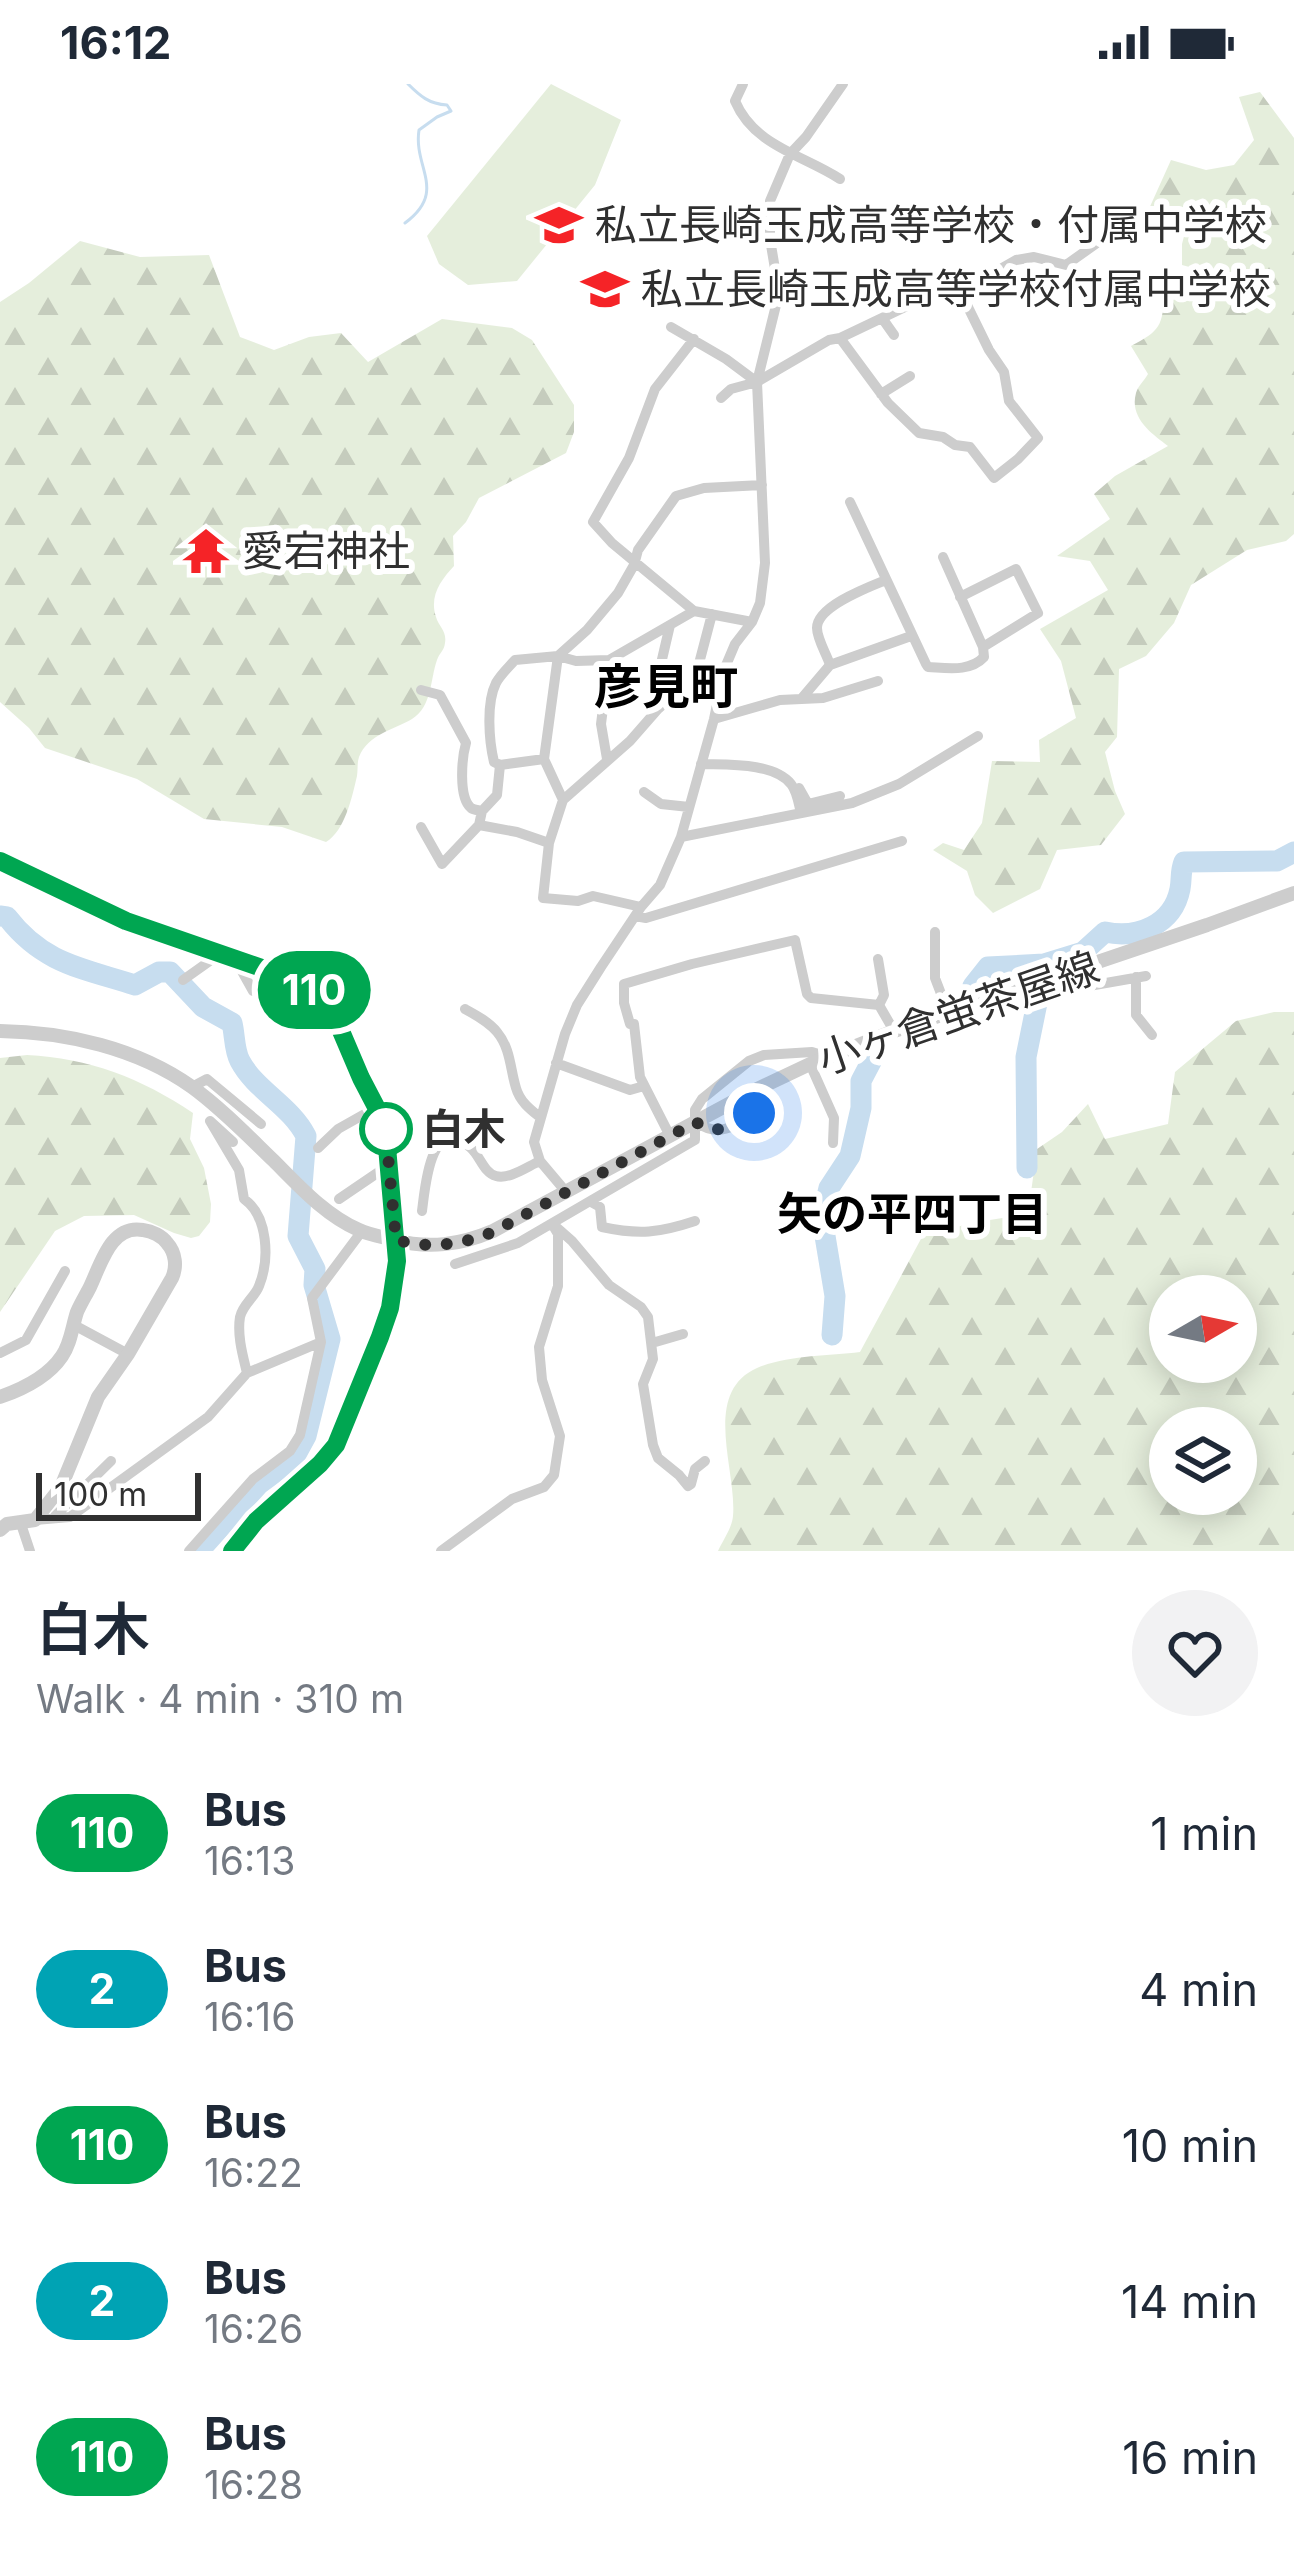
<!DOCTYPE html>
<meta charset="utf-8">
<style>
:root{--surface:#fff;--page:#f2f2f3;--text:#1f2937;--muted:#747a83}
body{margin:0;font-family:Inter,"Noto Sans JP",sans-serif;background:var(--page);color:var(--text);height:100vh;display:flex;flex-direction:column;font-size:45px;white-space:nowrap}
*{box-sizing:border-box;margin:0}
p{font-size:39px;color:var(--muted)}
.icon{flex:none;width:66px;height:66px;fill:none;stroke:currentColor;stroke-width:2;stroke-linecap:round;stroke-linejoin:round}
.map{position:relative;height:1467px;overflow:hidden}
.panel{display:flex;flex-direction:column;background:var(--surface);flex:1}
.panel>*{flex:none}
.badge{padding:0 24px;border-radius:39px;font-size:42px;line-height:78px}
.needle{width:78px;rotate:81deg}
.buttons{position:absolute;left:1149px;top:1191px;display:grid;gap:24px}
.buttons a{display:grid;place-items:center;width:108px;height:108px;border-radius:50%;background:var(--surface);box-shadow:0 6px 30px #0003;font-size:60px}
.scale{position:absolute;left:36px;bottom:30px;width:165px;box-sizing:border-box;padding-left:12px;border:6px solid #303030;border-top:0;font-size:33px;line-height:42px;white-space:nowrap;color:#303030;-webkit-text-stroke:9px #fff;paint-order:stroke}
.you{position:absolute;width:60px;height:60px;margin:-30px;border:9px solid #fff;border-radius:50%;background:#1a73e8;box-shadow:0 0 0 18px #1a73e833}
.map>.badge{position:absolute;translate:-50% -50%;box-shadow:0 0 0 6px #fff}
.round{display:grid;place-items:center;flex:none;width:126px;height:126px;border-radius:63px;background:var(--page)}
.headline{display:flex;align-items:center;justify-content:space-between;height:204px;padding:0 36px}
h1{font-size:57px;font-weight:600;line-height:90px}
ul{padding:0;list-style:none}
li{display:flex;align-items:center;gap:36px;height:156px;padding:0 36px}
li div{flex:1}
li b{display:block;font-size:45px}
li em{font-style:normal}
li .badge{min-width:132px;font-weight:700;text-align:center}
.status{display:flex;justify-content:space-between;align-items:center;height:84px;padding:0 60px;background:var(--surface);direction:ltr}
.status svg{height:33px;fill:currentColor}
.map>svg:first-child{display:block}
.forest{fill:url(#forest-firs);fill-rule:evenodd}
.green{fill:#e5eedc}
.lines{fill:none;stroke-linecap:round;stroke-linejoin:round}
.stream{stroke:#c7ddef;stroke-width:3}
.river{stroke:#c7ddef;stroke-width:21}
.minor{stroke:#cdcdcd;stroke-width:10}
.tertiary{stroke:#cdcdcd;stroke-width:14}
.line-casing{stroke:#fff;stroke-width:27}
.line{stroke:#00a651;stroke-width:18}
.walk{stroke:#303030;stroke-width:12;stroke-dasharray:0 21.6}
.stop-dot{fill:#fff;stroke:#00a651;stroke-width:6}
.labels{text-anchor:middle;stroke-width:12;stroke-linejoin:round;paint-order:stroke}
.poi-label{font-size:42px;fill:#303030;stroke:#fff;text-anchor:start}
.street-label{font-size:42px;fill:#303030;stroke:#fff}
.stop-label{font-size:42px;font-weight:bold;fill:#303030;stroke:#fff;text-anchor:start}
.neighbourhood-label{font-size:45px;font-weight:bold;fill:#000;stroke:#fff}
.quarter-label{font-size:48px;font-weight:bold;fill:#000;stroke:#fff}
</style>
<div class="status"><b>16:12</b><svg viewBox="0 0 49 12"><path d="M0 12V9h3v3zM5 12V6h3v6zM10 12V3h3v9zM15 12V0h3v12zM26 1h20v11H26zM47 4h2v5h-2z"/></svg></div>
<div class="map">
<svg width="1294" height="1467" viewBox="0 0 1294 1467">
<defs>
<pattern id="forest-firs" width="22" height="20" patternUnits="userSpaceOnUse" patternTransform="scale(3)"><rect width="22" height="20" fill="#e5eedc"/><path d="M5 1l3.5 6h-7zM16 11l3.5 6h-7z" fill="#c5ccbd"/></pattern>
</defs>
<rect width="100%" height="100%" fill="#fff"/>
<path class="forest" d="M1260,8l34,46v396l-8,7 -39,9 -56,35 -17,38 -28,33 -27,13 -2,68 -12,15 10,39 10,23 -24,31 -44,5 -17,39 -47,24 -18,-18 -8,-24 -34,-21 10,-7 21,7 18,-27 10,-62 48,1 -1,-22 37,-22 -15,-57 -21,-32 68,-39 -18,-29 -33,-5 53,-37 -16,-25 21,-18 53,-30c-16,-12 -39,-28 -32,-53 2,-7 8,-12 12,-19l-17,-28c29,-15 32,-20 33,-53l41,-8 3,-13 -26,-7v-21l6,-23 -40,-10 23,-51 35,10 28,-5 20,-25 -15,-43z
M80,157l60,16 69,-2 31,82 34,13 35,-13 32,-4 27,29 74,-43 70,9 20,12 42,65v27l-8,21 -87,45 -13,24 -13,14 1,30c-13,14 -25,30 -18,51 3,10 11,14 9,26 -1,8 -5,9 -8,17 -7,20 -5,47 -25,59 -18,11 -44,15 -53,38 -2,6 -1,12 -2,19 -5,21 -12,55 -31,66l-44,-15 -78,-8 -67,-40 -92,-31 -16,-20 -29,-26v-400l29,-19z
M1274,928h20v539h-576c5,-11 14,-23 15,-35 4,-46 -32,-123 24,-148 31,-13 71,-12 103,-16l62,-115 49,-14 57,-9 9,-65 25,-17 26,-28 17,35 63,-15 7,-52 61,-51zM1236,1212v66h-66v-66zM1236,1344v66h-66v-66z
M27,971c62,3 114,23 166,58l-3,26 14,29 7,36 -1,18 -11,14 -8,2 -17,-5 -40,-18 -50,1 -29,15 -55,81v-254z"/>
<path class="green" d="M551,0l70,36 -26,65 -78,96 -49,4 -29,-21 -12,-28z"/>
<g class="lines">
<path class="stream" d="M405,139c43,-32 8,-55 14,-93l18,-13 14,-6 -4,-6c-18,-1 -27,-9 -39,-21"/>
<path class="river" d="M0,832l7,1c36,47 75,51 128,68l24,-13h11l33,35 29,16c3,12 2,27 8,38 16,30 50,44 66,75l-8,100 17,33 -1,16 16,54 -24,97 -12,22 -35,26 -60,67
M973,902l15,-19 56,-3 39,-12 22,-20c32,7 68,-7 75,-43 2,-10 0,-17 4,-27l93,-1 17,-9
M1027,1084l-1,-111 12,-59
M832,1251l3,-39 -13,-78 7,-30 21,-32 11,-48v-27l11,-21 -1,-6"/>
<path class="minor" d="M743,0l-8,17c19,45 68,54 105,78
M882,234l12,17
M671,243l55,32 31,23
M840,254l48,65 31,30 24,4 12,8 15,2 24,31 24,-19 20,-21 -29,-37 -5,-29 -15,-22 -24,-49 -14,-8 -4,-6
M694,255l-39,50 -26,69 -36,64 19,21 82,68
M881,310l29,-18
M721,314l10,-9 26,-7 72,-42 11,-2 107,-51 48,-15 21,-12 18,-3 32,8 38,-27 23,-8
M850,418l76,162 2,3c20,1 42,5 56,-10l-1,-10 -40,-90
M960,513l56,-28 22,44 -55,34
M830,581c-3,-10 -13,-26 -13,-37 0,-22 52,-41 69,-48
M421,606l19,5 26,48c-4,14 -8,54 5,65 3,2 7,2 11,3l-3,14 38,7 32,11
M802,614l28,-33 81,-29
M658,625l11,-10 22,-5 21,-80
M714,635l66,-19 43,-2 55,-17
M544,675l-44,6 -6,-3c-5,-21 -8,-59 2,-79 5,-9 12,-15 19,-23l43,-4 29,-26 31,-37 16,-28 4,-15 38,-54 28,-8 58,-3
M607,675l-6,-35 8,-64
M701,680c25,1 72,-2 90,20 6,7 8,21 10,29
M799,704l9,16 32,-8
M644,708l17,12 28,3
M563,716l-19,-41 14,-103 18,5 33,-1 85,-49 58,11
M482,727l15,-16 3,-30
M421,743l21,37 37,-39
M681,753l171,-34 47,-19 79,-48
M641,823l-48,-11 -15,5 -35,-3 6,-55 14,-43 67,-59 28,-32 2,-41 10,-43
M635,832l11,2 256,-77
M935,848v46l13,34
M234,873l19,34
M878,875l6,36 -5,10
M1136,893v38l16,20
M183,896l38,-27
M1042,898l1,12 103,-18
M465,925c11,6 24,13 32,23 14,17 13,37 19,56 4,14 15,22 25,30
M556,979l74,27 14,-4
M810,980l24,54 -1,25
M192,1003l15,-8 54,45
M696,1038c27,20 52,-3 71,-23l1,-5
M670,1052l-30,-59 -6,-53h-4l-6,-21v-19l68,-20 103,-24 12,54 4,4 68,7 15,26
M233,1058l-23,-21 29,49 5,29c24,17 26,60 15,87 -4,11 -16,18 -19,31 -3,19 3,39 7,56
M318,1064l20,-19 39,-22
M567,1109l-27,-32 -6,-19 31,-108 12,-29 24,-38 40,-60 19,-22 21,-48 33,-118 10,-49 11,-26 17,-22 8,-19 5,-40 -8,-181 22,-89 -9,-54v-38l20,-47 16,-17 37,-53
M339,1115l50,-34
M591,1118l9,5 2,20c37,8 57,6 93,-6
M422,1127c3,-22 8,-100 49,-63 9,8 13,25 25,28 13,4 32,-10 44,-15
M555,1142l17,15 37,44 32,22 7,10 5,42 -10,25 10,61 5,13 21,17 9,11 3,-2 4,-15 10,-8
M455,1180l63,-21 177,-103v-30l7,-11 47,-38 15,-6 48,-3 16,5
M74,1241l54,29
M652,1259l31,-9
M0,1269l26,-13 39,-69
M55,1432l56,-55
M35,1436l35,-3 138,-100 39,-44 74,-31 -9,-44 50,-67
M20,1437l10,30
M189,1467l64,-72 37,-28 10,-16 21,-93
M441,1467l71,-52 32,-12 10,-12 6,-39 -18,-56 -3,-33 19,-61v-52l-6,-10"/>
<path class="tertiary" d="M0,777l126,60 181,63 28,33 26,60 24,46 12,138 -7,47 -10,30 -44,107 -16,19 -64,57 -24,30
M0,947c66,1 137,17 192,56 29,21 56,49 82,74 25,25 51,54 85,69 11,5 24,7 35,10 35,9 66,5 99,-9l260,-140 57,-27 84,-33 313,-106 87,-32
M0,1313c23,-8 48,-20 62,-41 9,-13 10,-29 15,-44 4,-9 9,-17 13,-25 11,-23 21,-63 53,-57 9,1 19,6 24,13 9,10 10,24 5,35l-44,76 -30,43 -37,90 -26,33 -28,4 -7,6"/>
</g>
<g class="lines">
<defs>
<path id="line" d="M0,777l126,60 182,63 27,33 26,61 24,46 12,137 -7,47 -10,29 -44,108 -16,19 -64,57 -24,30"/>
</defs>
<use href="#line" class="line-casing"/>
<use href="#line" class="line"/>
<path class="walk" d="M386,1045l-1,-5 11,116c34,9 65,5 97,-8l203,-110c19,14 40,6 58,-9"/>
</g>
<defs>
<symbol id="school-bare" viewBox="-9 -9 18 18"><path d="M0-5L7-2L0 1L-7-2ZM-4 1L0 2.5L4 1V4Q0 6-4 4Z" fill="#f52327" stroke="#fff" stroke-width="2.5" paint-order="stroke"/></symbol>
<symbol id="temple-bare" viewBox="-9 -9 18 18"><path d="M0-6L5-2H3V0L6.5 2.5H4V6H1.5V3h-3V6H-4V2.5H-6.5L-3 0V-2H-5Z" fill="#f52327" stroke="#fff" stroke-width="2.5" paint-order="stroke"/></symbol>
</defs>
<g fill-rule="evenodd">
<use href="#school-bare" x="526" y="108" width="66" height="66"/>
<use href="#school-bare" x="572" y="172" width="66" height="66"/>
<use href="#temple-bare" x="173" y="434" width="66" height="66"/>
</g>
<circle class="stop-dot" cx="386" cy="1045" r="24"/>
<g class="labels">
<g class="poi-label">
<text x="595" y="156">私立長崎玉成高等学校・付属中学校</text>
<text x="641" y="220">私立長崎玉成高等学校付属中学校</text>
<text x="242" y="482">愛宕神社</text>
</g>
<g class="street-label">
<text transform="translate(958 929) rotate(-19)" y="15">小ヶ倉蛍茶屋線</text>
</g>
<g class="stop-label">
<text x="422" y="1060">白木</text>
</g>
<g class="neighbourhood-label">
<text x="912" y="1146">矢の平四丁目</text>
</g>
<g class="quarter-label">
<text x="666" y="620">彦見町</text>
</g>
</g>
</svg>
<div class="buttons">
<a><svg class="needle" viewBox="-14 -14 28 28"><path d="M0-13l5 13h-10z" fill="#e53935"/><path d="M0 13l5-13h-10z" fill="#747a83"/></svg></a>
<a><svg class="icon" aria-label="layers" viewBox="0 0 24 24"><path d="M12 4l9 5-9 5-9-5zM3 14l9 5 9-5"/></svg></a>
</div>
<div class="scale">100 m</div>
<div class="you" style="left:754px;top:1029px"></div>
<b class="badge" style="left:314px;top:906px;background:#00a651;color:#fff">110</b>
</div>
<section class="panel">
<div class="headline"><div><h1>白木</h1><p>Walk · 4 min · 310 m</p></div><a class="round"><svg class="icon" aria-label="heart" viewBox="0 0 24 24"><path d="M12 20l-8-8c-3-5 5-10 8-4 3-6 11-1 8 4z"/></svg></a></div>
<ul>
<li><span class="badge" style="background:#00a651;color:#fff">110</span><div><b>Bus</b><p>16:13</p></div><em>1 min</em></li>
<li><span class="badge" style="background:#00a3b4;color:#fff">2</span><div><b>Bus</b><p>16:16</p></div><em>4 min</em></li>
<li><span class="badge" style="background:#00a651;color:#fff">110</span><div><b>Bus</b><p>16:22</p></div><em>10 min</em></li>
<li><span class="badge" style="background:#00a3b4;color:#fff">2</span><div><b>Bus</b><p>16:26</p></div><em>14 min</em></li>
<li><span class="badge" style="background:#00a651;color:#fff">110</span><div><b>Bus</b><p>16:28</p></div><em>16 min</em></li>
</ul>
</section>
